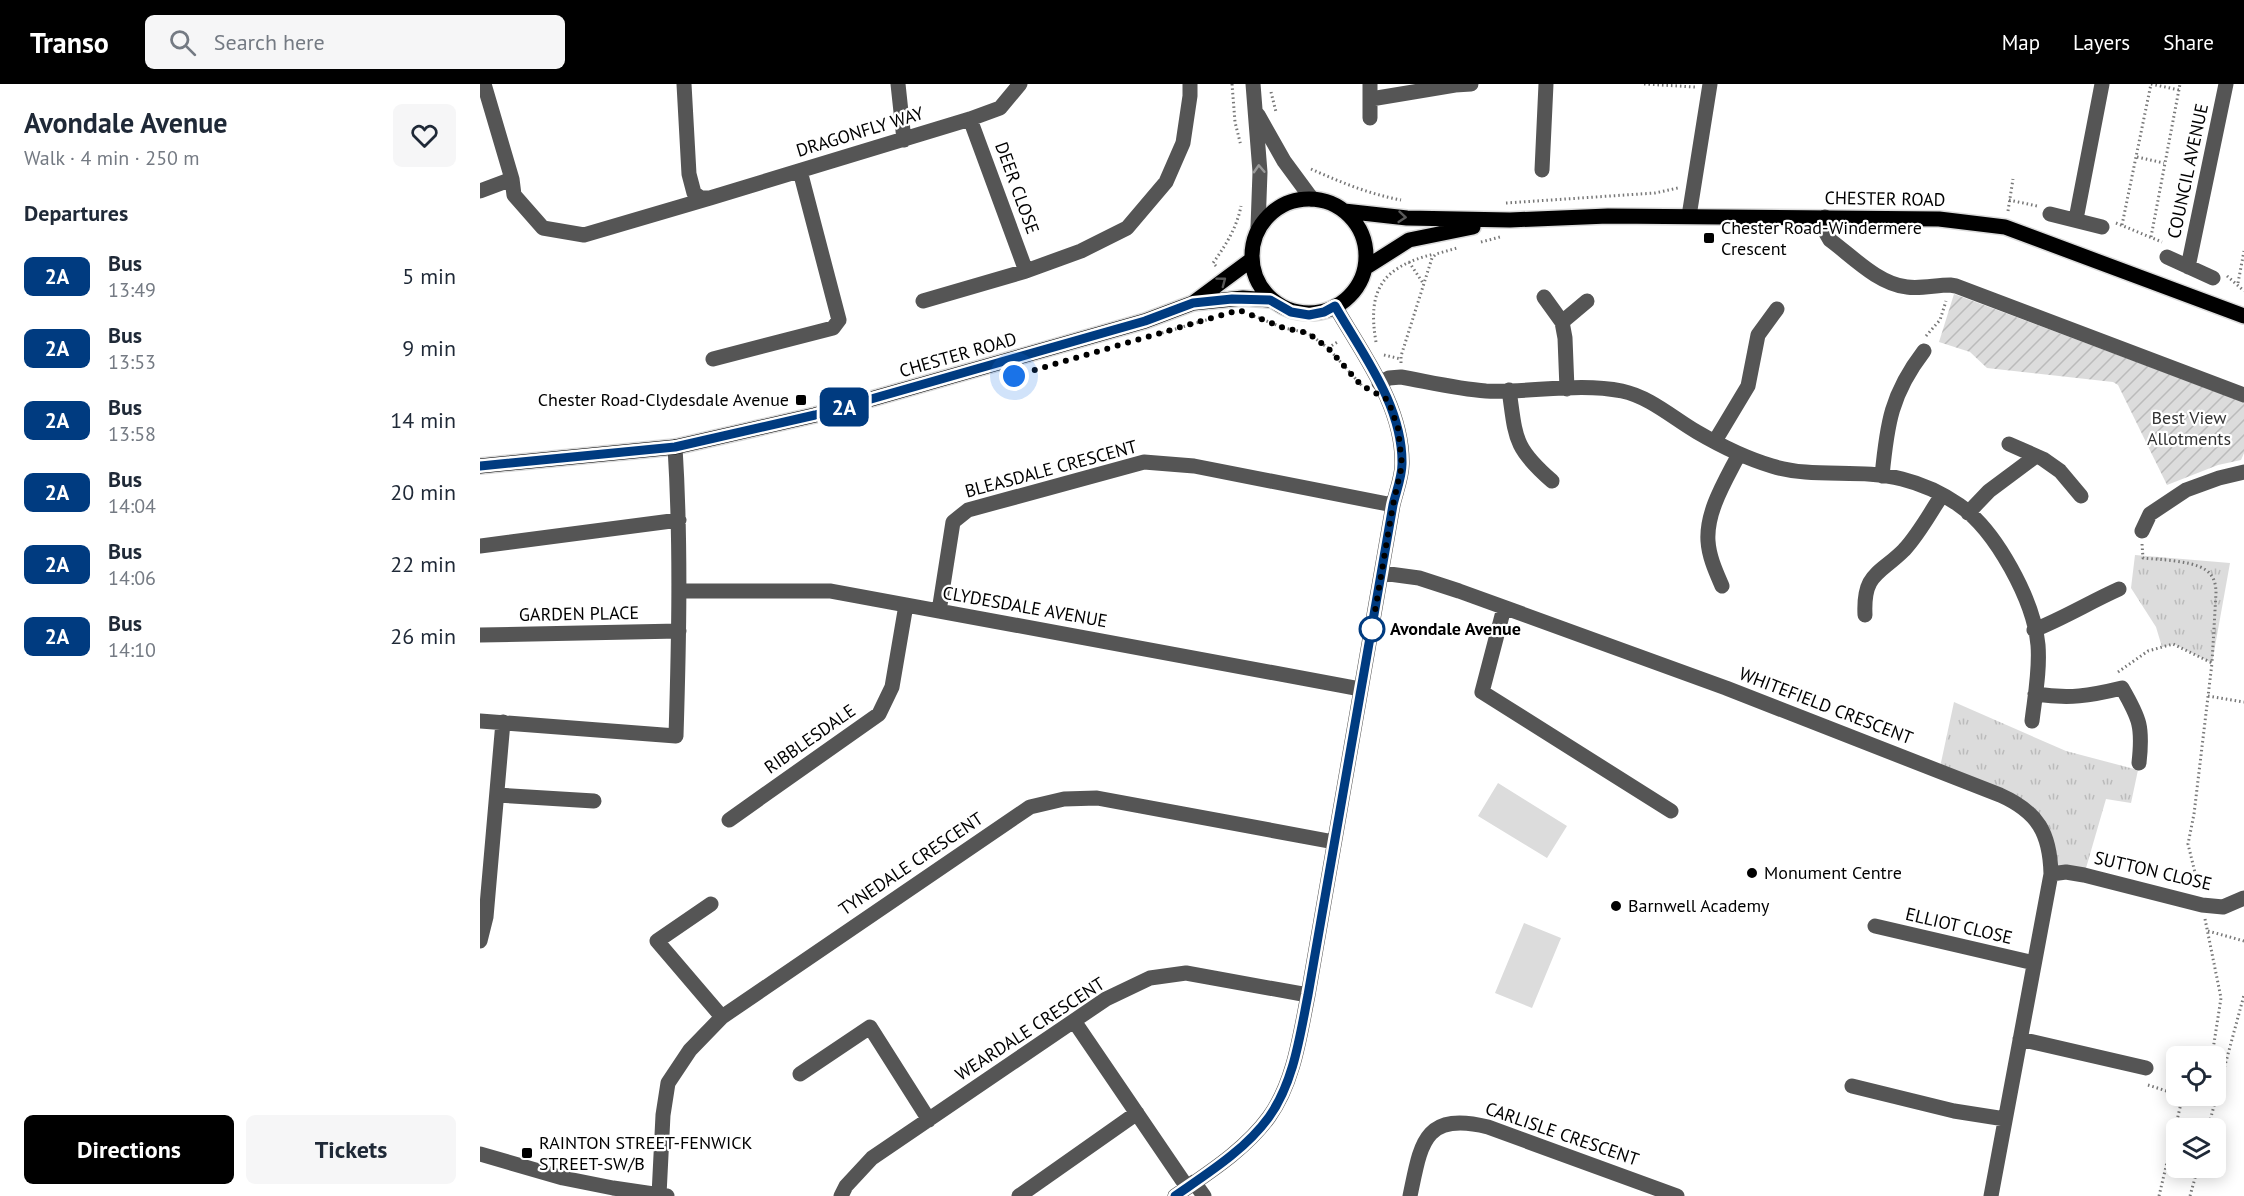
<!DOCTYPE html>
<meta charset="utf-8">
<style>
:root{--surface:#fff;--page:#f6f6f7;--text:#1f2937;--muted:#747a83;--accent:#000}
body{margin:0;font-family:"PT Sans",sans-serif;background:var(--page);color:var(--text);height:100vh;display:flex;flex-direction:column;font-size:22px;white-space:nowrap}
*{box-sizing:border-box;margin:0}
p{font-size:20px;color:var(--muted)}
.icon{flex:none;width:33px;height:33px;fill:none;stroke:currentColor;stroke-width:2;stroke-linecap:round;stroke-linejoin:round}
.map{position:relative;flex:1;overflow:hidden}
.panel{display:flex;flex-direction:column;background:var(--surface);width:480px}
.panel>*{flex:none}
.badge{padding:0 12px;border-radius:9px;font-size:21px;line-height:39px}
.controls{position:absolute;left:1686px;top:962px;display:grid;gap:12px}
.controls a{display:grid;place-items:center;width:60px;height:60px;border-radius:9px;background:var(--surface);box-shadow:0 3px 15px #0003;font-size:30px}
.you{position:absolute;width:30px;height:30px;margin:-15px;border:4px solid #fff;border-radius:50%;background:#1a73e8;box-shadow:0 0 0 9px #1a73e833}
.map>.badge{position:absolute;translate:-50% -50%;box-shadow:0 0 0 3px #fff}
h2{padding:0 24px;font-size:22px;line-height:54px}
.round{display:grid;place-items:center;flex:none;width:63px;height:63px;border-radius:9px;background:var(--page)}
.headline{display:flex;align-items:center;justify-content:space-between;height:102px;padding:0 24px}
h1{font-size:28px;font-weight:700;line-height:45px}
.action{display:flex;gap:12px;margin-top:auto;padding:12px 24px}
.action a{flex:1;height:69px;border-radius:9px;background:var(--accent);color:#fff;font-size:24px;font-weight:700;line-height:69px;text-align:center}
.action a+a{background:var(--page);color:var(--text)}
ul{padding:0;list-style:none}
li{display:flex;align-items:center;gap:18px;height:72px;padding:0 24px}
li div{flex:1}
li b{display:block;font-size:22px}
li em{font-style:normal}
li .badge{min-width:66px;font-weight:700;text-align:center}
header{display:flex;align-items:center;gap:36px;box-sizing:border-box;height:84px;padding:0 30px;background:var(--accent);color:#fff}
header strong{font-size:28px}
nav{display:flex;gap:33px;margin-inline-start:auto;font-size:21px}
.search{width:420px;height:54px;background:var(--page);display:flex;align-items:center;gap:15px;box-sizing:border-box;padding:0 21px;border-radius:9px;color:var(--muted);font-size:22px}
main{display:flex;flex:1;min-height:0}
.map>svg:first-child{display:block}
.grass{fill:url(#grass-tufts)}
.garden{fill:url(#garden-furrows)}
.pitch{fill:#dcdcdc}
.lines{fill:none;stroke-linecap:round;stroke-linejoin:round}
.major-casing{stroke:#dbdbdb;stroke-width:18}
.path{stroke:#777;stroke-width:3;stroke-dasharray:1.5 3;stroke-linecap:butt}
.minor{stroke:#555;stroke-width:15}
.major{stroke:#000;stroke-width:15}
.oneway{stroke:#999}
.oneway2{stroke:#595959}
.line-casing{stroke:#fff;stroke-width:14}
.line{stroke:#003b80;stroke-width:9}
.walk{stroke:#000;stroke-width:6;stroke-dasharray:0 10.8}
.poi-dot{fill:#000;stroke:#fff;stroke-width:2}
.stop-dot{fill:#fff;stroke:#003b80;stroke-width:3}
.labels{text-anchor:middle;stroke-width:4.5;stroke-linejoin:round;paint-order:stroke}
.street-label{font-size:18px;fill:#000;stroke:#fff}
.poi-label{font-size:18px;fill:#000;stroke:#fff;text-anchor:start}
.park-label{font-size:18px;fill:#333;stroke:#fff}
.stop-label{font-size:18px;font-weight:bold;fill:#000;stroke:#fff;text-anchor:start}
</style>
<header>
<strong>Transo</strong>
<div class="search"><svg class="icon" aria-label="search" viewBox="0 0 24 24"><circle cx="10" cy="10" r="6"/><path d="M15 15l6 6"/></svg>Search here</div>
<nav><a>Map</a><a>Layers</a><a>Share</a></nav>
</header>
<main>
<section class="panel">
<div class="headline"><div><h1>Avondale Avenue</h1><p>Walk · 4 min · 250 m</p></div><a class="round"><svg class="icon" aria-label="heart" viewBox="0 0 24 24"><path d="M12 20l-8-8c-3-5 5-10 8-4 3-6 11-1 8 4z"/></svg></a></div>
<h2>Departures</h2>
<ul>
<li><span class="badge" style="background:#003b80;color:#fff">2A</span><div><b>Bus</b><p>13:49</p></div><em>5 min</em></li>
<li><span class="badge" style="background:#003b80;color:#fff">2A</span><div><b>Bus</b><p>13:53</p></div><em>9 min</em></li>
<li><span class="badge" style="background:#003b80;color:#fff">2A</span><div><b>Bus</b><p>13:58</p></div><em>14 min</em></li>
<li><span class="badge" style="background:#003b80;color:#fff">2A</span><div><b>Bus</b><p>14:04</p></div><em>20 min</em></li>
<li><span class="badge" style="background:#003b80;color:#fff">2A</span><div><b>Bus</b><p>14:06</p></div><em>22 min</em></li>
<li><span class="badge" style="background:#003b80;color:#fff">2A</span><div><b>Bus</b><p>14:10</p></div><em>26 min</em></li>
</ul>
<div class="action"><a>Directions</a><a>Tickets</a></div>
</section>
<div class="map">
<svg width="1764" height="1112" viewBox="0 0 1764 1112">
<defs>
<pattern id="grass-tufts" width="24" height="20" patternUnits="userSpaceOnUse" patternTransform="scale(1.5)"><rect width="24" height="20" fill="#dcdcdc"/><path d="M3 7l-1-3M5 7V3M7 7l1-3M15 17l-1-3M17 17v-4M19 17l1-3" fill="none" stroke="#bbb"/></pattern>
<pattern id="garden-furrows" width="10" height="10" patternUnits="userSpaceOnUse" patternTransform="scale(1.5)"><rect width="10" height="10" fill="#dcdcdc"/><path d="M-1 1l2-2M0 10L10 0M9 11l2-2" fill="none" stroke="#bbb"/></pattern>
</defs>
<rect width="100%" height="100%" fill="#fff"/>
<path class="grass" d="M1655,471l95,8 -18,100 -38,-19 -12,3 -6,-20 -25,-39z
M1474,618l112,49 72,19 -7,33 -25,-4 -22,76 -33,-1 -16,-55 -96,-47z"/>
<path class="garden" d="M1474,210l290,108v51l-3,7 -23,5 -51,20 -49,-100 -5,-3 -126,-14 -17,-16 -31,-10z"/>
<path class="pitch" d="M1018,699l69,43 -20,32 -69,-42z
M1044,839l37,15 -29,70 -37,-15z"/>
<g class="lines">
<defs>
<path id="major" d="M772 172a57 57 0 1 1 114 0a57 57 0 1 1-114 0Z
M864,127l63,7 103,2 98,-4 331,3 66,8 239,89
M885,184l44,-28 64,-13
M713,219l58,-43
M0,382l195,-19 140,-32 330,-94 48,-18 50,-5 27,2"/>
</defs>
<use href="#major" class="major-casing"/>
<path class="path" d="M752,0l3,38 6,24
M1164,0l51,3
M1671,0l28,6
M791,8l5,20
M1657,73l27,6
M831,85c29,13 58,25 90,31
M1529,116l28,6
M1026,119l149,-10 23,-5
M1528,127l5,-32
M1636,139l46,19
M1642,141l29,-141
M1671,153l29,-153
M1001,158l19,-5
M929,178l14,21
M736,182l-3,-3c13,-18 24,-36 28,-57
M1747,192l17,15
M1758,199l6,-32
M774,232l30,12 24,5 20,15 35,39
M682,249l51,-15
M1446,252l14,-16 6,-19
M896,258c-9,-52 6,-75 58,-88
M848,264l11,-7
M904,271l17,4
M921,279v-7l31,-98 4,-4 21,-6
M1662,460l1,14c17,2 58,2 68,17 4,5 5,12 5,18l-4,70
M1638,588l30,-21 25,-7 39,19 -18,151 -6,30 11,45
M1728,612l36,6
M1725,835l16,79 -9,58
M1728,847l36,10
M1713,972v-3l6,3
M1668,1001l28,9
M1728,1044l36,-133
M1679,1112l24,-101
M1710,1112l8,-29"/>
<path class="minor" d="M204,0l5,90 5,19 7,5h9l260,-79 30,-11 20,-24
M418,0l6,56
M773,0l7,88 -2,55
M891,15l84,-14 16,-1
M778,31l26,46 28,38
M890,34v-34
M490,35l56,152
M1062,86l4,-86
M32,95l2,16 29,33 41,7 126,-37
M0,107l32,-12 -28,-95
M1570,130l52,13
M1209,132l21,-132
M1345,133l1,16 4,7c22,16 48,44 77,47 14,2 29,-2 43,-2l6,1 288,109
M1596,135l26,-135
M1687,173l46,21
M1708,183l38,-183
M1064,213l18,25 3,16 2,51
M443,217l103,-30 55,-20 46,-23 39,-46 17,-39 7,-47v-12
M1082,238l25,-21
M233,275l120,-31 6,-8 -39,-149
M899,299l10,-5 12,-1c28,5 57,12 85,14 45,2 92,-9 136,0 28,6 51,27 75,41 24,14 48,26 75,34 42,13 87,2 130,13 20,5 40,14 57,26 37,25 75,96 79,140 2,25 -3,51 -6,76
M1029,306c7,48 4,57 43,91
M1235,357l33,-55 10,-51 19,-26
M1529,360l34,15 17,12 21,25
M1402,392c5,-52 9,-82 42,-125
M1488,429l21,-22 47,-35
M1662,447l8,-17 36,-24 33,-12 25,-6
M0,462l199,-26
M902,489l37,5 40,13 267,97 274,107c38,17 50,38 51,79l-60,322
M1242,502c-6,-14 -13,-29 -14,-45 -2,-30 18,-61 31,-87
M200,507h151l530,98
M1024,524l-22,84 189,119
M459,527l14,-89 15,-12 176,-48 50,4 199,39
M1385,531c-2,-42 14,-40 39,-65 15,-16 26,-37 38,-55
M1554,546c30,-12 56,-28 85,-41
M0,551l199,-4
M1555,610c35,5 54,2 87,-6 18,31 21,39 17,75
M0,637l196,15c3,-97 5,-193 -1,-289
M17,711l97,6
M249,736l150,-106 13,-27 14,-82
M1571,790l15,-2 18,3 118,30 21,2 21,-9
M231,820l-54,37 65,76
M1395,842l159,37
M0,857l6,-24 17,-195
M594,937l113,166
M1540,955l126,29
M320,990l70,-47 59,93
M1372,1002l102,25 51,8
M0,1070l83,24 50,10 54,8
M714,1098l10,14
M179,1111l4,-80 5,-32 22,-33 32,-33 308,-210 34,-8 33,-1 237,44
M361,1112l5,-10 26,-28 234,-159 44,-21 36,-5 122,22
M539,1112l118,-83
M695,1112c33,-23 70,-46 94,-79 25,-35 31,-82 39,-122l85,-490c3,-13 9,-28 9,-41 1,-58 -39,-109 -67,-158
M930,1112c11,-52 13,-85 78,-69l189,69"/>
<use href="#major" class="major"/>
</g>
<defs><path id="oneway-chevron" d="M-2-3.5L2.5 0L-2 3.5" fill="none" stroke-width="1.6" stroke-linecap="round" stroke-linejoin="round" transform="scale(1.5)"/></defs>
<use class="oneway" href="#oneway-chevron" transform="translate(779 85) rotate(-93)"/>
<g class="oneway2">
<use href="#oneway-chevron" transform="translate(922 133) rotate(5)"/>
<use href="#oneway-chevron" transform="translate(742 197) rotate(-37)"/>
</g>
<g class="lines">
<defs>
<path id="line" d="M0,382l195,-19 140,-32 330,-94 48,-18 39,-4 38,1 21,12 18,3 15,-3 11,-6c28,49 68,100 67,158 0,13 -6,28 -9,41l-85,490c-8,40 -14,87 -39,122 -24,33 -61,56 -94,79"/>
</defs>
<use href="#line" class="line-casing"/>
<use href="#line" class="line"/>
<path class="walk" d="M534,292l225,-66 45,18 24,5 20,15 33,37 27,15 10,28 4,37 -9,40 -21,124"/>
</g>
<g class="poi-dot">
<rect x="1223" y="148" width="12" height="12" rx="3"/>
<rect x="315" y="310" width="12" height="12" rx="3"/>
<circle cx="1272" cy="789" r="6"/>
<circle cx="1136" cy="822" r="6"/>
<rect x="41" y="1063" width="12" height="12" rx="3"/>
</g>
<circle class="stop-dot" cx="892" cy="545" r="12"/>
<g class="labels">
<g class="street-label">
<text transform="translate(380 48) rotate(-17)" y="6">DRAGONFLY WAY</text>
<text transform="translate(1708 87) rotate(-78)" y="6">COUNCIL AVENUE</text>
<text transform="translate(537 104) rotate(70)" y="6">DEER CLOSE</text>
<text transform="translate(1405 115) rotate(1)" y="6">CHESTER ROAD</text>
<text transform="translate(478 271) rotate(-16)" y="6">CHESTER ROAD</text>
<text transform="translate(571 385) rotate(-15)" y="6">BLEASDALE CRESCENT</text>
<text transform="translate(545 523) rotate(10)" y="6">CLYDESDALE AVENUE</text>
<text transform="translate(99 530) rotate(-1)" y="6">GARDEN PLACE</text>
<text transform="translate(1346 622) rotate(21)" y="6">WHITEFIELD CRESCENT</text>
<text transform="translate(330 655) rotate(-35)" y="6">RIBBLESDALE</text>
<text transform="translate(431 780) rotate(-34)" y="6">TYNEDALE CRESCENT</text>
<text transform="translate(1673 787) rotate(13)" y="6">SUTTON CLOSE</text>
<text transform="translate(1479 842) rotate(13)" y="6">ELLIOT CLOSE</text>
<text transform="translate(550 945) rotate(-33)" y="6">WEARDALE CRESCENT</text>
<text transform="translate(1082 1050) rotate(19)" y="6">CARLISLE CRESCENT</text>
</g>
<g class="poi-label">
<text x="1241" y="150">Chester Road-Windermere<tspan x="1241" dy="21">Crescent</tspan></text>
<text x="309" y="322" text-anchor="end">Chester Road-Clydesdale Avenue</text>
<text x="1284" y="795">Monument Centre</text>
<text x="1148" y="828">Barnwell Academy</text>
<text x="59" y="1065">RAINTON STREET-FENWICK<tspan x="59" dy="21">STREET-SW/B</tspan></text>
</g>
<g class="park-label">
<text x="1709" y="340">Best View<tspan x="1709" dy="21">Allotments</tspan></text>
</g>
<g class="stop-label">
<text x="910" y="551">Avondale Avenue</text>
</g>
</g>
</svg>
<div class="controls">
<a><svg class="icon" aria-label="locate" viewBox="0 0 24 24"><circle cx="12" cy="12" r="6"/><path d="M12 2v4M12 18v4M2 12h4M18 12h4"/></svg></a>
<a><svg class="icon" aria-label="layers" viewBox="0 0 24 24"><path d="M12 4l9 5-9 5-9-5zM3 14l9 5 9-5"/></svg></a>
</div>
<div class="you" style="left:534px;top:292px"></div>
<b class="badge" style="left:364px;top:323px;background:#003b80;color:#fff">2A</b>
</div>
</main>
